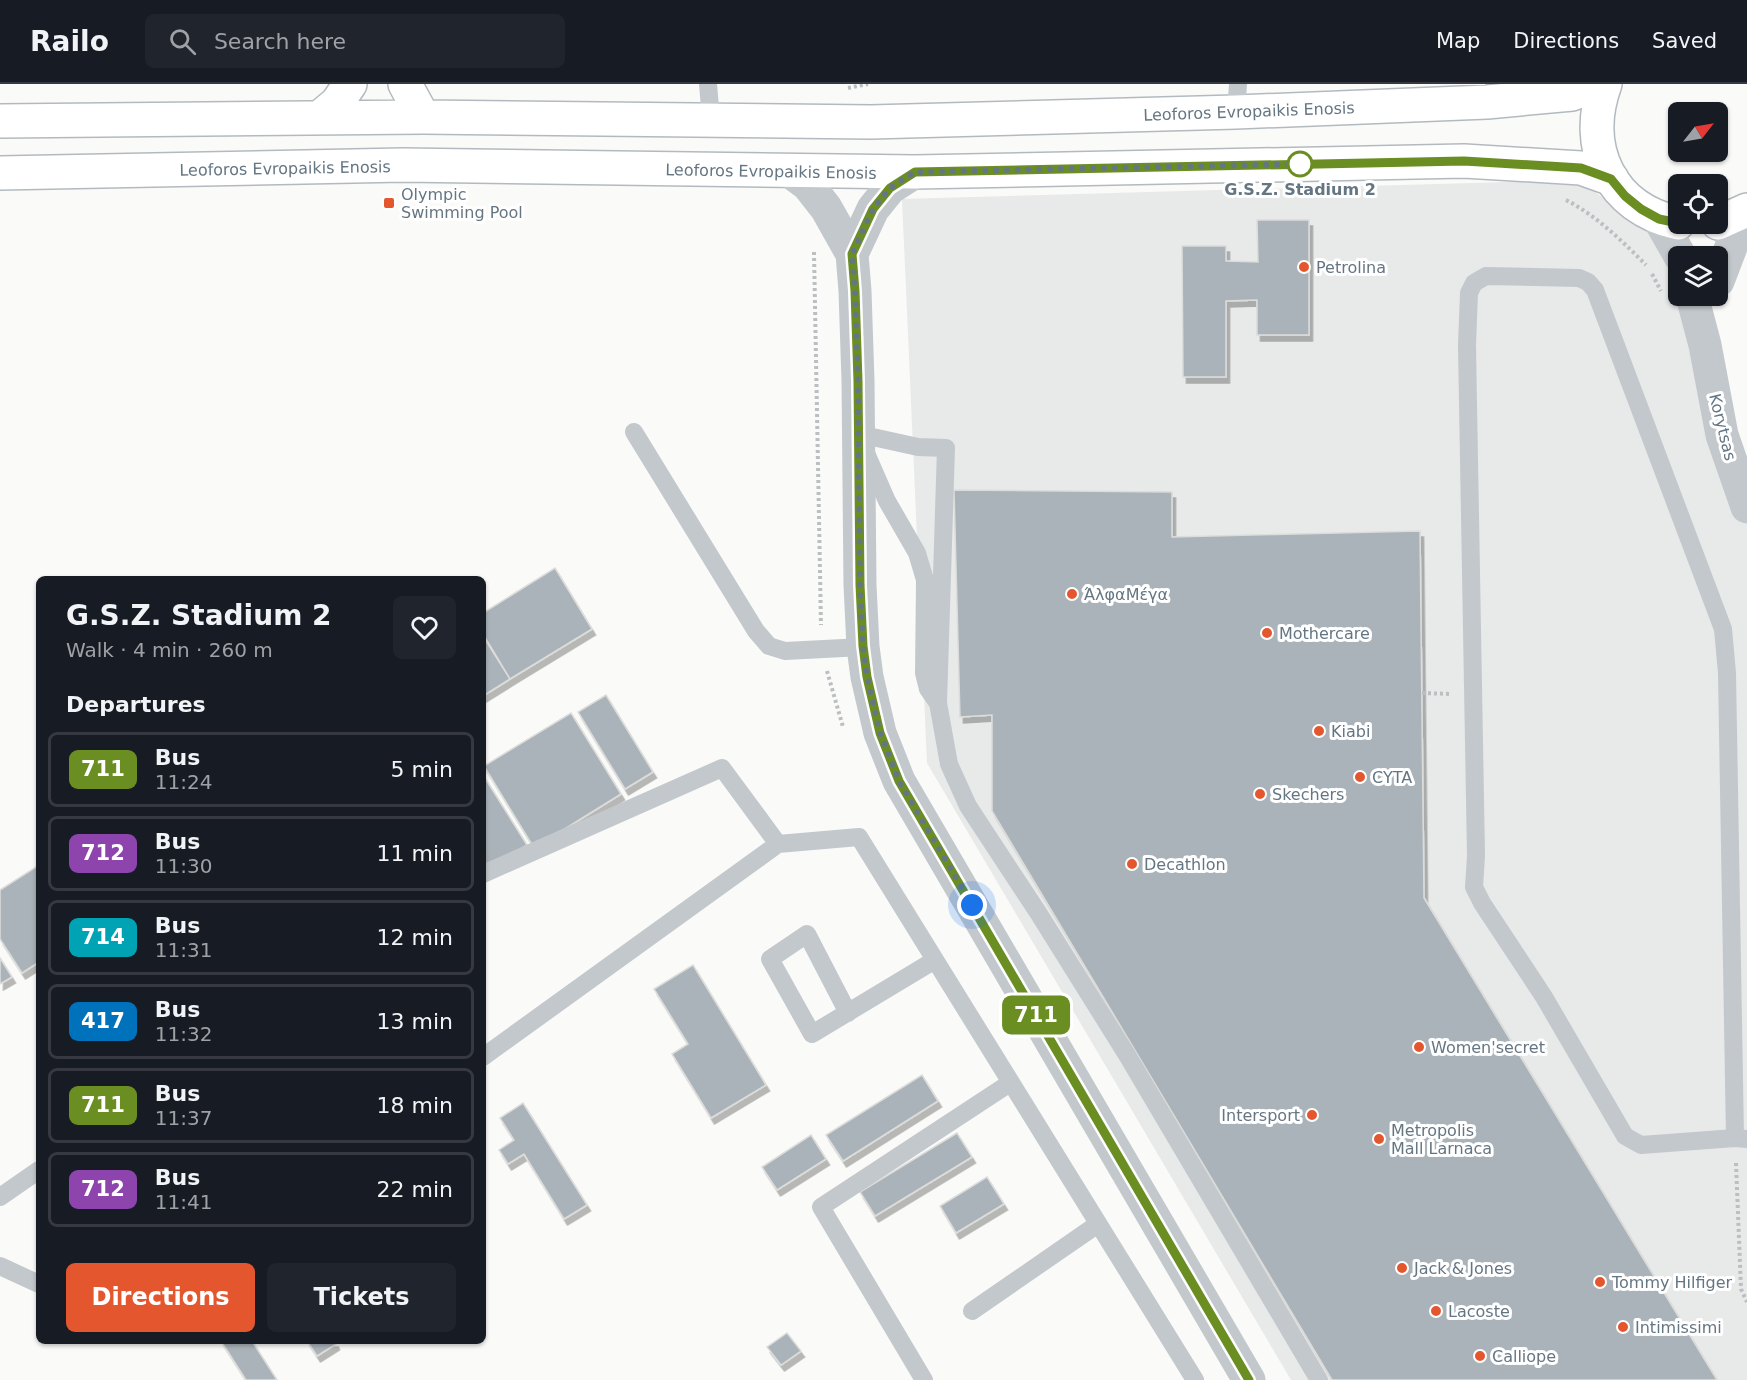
<!DOCTYPE html>
<meta charset="utf-8">
<style>
:root{--surface:#171b24;--page:#20242c;--text:#f1f3f6;--muted:#9ea1a6;--line:#363941;--accent:#e4572e}
body{margin:0;font-family:"DejaVu Sans",sans-serif;background:var(--page);color:var(--text);height:100vh;display:flex;flex-direction:column;font-size:22px;white-space:nowrap}
*{box-sizing:border-box;margin:0}
p{font-size:20px;color:var(--muted)}
.icon{flex:none;width:33px;height:33px;fill:none;stroke:currentColor;stroke-width:2;stroke-linecap:round;stroke-linejoin:round}
.map{position:relative;flex:1;overflow:hidden}
.details{position:absolute;left:36px;top:492px;width:450px;height:768px;display:flex;flex-direction:column;background:var(--surface);border-radius:9px;box-shadow:0 2px 4px #0004}
.details>*{flex:none}
.badge{padding:0 12px;border-radius:9px;font-size:21px;line-height:39px}
.needle{width:39px;rotate:59deg}
.buttons{position:absolute;left:1668px;top:18px;display:grid;gap:12px}
.buttons a{display:grid;place-items:center;width:60px;height:60px;border-radius:9px;background:var(--surface);box-shadow:0 2px 4px #0004;font-size:30px}
.you{position:absolute;width:30px;height:30px;margin:-15px;border:4px solid #fff;border-radius:50%;background:#1a73e8;box-shadow:0 0 0 9px #1a73e833}
.map>.badge{position:absolute;translate:-50% -50%;box-shadow:0 0 0 3px #fff}
h2{padding:0 30px;font-size:22px;line-height:54px}
.round{display:grid;place-items:center;flex:none;width:63px;height:63px;border-radius:9px;background:var(--page)}
.summary{display:flex;align-items:center;justify-content:space-between;height:102px;padding:0 30px}
h1{font-size:28px;font-weight:800;line-height:45px}
.button{display:flex;gap:12px;margin-top:auto;padding:12px 30px}
.button a{flex:1;height:69px;border-radius:9px;background:var(--accent);color:#fff;font-size:24px;font-weight:800;line-height:69px;text-align:center}
.button a+a{background:var(--page);color:var(--text)}
ul{padding:0;list-style:none}
li{display:flex;align-items:center;gap:18px;height:75px;margin:0 12px 9px;padding:0 18px;border:3px solid var(--line);border-radius:9px}
li div{flex:1}
li b{display:block;font-size:22px}
li em{font-style:normal}
li .badge{min-width:66px;font-weight:700;text-align:center}
header{display:flex;align-items:center;gap:36px;box-sizing:border-box;height:84px;padding:0 30px;background:var(--surface);border-bottom:2px solid var(--line)}
header strong{font-size:28px}
nav{display:flex;gap:33px;margin-inline-start:auto;font-size:21px}
.search{width:420px;height:54px;background:var(--page);display:flex;align-items:center;gap:15px;box-sizing:border-box;padding:0 21px;border-radius:9px;color:var(--muted);font-size:22px}
.map>svg:first-child{display:block}
.built{fill:#e8e9e9}
.building{fill:#aab3b9;stroke:#dcdcda;stroke-width:1.5;filter:url(#shadow)}
.lines{fill:none;stroke-linecap:round;stroke-linejoin:round}
.secondary-casing{stroke:#b3babf;stroke-width:36}
.path{stroke:#bbbfc2;stroke-width:4;stroke-dasharray:3 3;stroke-linecap:butt}
.service{stroke:#c3c8cc;stroke-width:18}
.minor{stroke:#c3c8cc;stroke-width:33}
.secondary{stroke:#fff;stroke-width:33}
.line-casing{stroke:#fff;stroke-width:14}
.line{stroke:#6b8e23;stroke-width:9}
.walk{stroke:#657683;stroke-width:6;stroke-dasharray:0 10.8}
.stop-dot{fill:#fff;stroke:#6b8e23;stroke-width:3}
.poi-dot{fill:#e4572e;stroke:#fff;stroke-width:2}
.labels{text-anchor:middle;stroke-width:6;stroke-linejoin:round;paint-order:stroke}
.street-label{font-size:16px;fill:#657683;stroke:#fff}
.stop-label{font-size:16px;font-weight:bold;fill:#657683;stroke:#fff}
.poi-label{font-size:16px;fill:#657683;stroke:#fff;text-anchor:start}
</style>
<header>
<strong>Railo</strong>
<div class="search"><svg class="icon" aria-label="search" viewBox="0 0 24 24"><circle cx="10" cy="10" r="6"/><path d="M15 15l6 6"/></svg>Search here</div>
<nav><a>Map</a><a>Directions</a><a>Saved</a></nav>
</header>
<div class="map">
<svg width="1747" height="1296" viewBox="0 0 1747 1296">
<defs>
<filter id="shadow"><feDropShadow dx="3.5" dy="6" stdDeviation="0" flood-color="#0004"/></filter>
</defs>
<rect width="100%" height="100%" fill="#fafaf8"/>
<path class="built" d="M1579,96l103,76h-4v40h32l37,202v882h-456l-364,-617 -25,-564z"/>
<path class="building" d="M1257,136h52v115h-52v-35l-31,1v76h-43l-1,-131h44v15l32,1z
M954,406l218,2v45l248,-6 4,367 293,482h-385l-340,-569v-96l-32,2z
M555,484l37,61 -82,50 -27,-45v-21z
M483,552l27,43 -27,17z
M606,611l47,77 -28,17 -47,-77z
M571,629l50,81 -87,54 -50,-82z
M483,691l44,70 -42,26 -2,-2z
M39,781v97l-17,11 -22,-34v-49z
M0,874l12,19 -12,7z
M693,881l73,120 -55,33 -39,-64 16,-10 -34,-55z
M922,991l16,26 -95,60 -17,-26z
M523,1019l64,102 -23,14 -40,-65 -16,10 -9,-14 15,-10 -14,-22z
M957,1049l15,24 -97,59 -15,-24z
M811,1051l15,24 -49,31 -15,-23z
M987,1093l17,27 -48,29 -16,-27z
M787,1249l14,18 -20,14 -14,-18z
M221,1257h31l25,39h-31z
M307,1257h28l1,3 -19,12z"/>
<g class="lines">
<defs>
<path id="secondary" d="M405,0l18,33
M1605,0c-23,64 5,124 73,139
M319,34l18,-15 13,-19
M0,37l423,-4 448,5 365,-10 251,-10 85,-8 25,-10
M0,89l403,-8 512,7 549,-11 117,7 31,11
M1718,139l29,-13"/>
</defs>
<use href="#secondary" class="secondary-casing"/>
<path class="path" d="M848,4l20,-4
M1566,116c31,16 56,41 80,65
M814,168l7,373
M1652,190l9,17
M827,587l16,56
M1422,609l29,1
M1736,1079l5,126 6,13"/>
<path class="service" d="M708,0l3,35
M1236,28l2,-28
M634,348l122,199 13,15 16,5 78,-4
M859,350l59,13 28,1 -8,255 11,61 19,42 71,108 88,141 192,325
M866,369l21,48 30,52 8,27 -1,93 4,16 9,13
M483,790l239,-106 56,76
M848,929l-41,-79 -37,25 42,75 123,-74
M483,973l295,-213 81,-7 336,543
M1735,1054l-8,-465 -4,-44 -128,-339 -7,-8 -9,-4 -93,-2 -12,7 -5,10 -2,52 9,511 -2,31 8,16 62,94 81,139 16,9 94,-7 12,1
M0,1113l39,-27
M0,1182l39,18
M972,1227l126,-87
M924,1296l-103,-173 189,-124"/>
<path class="minor" d="M789,87l19,14 18,23 26,46 3,37 3,90 2,204 3,62 4,30 13,56 19,48 350,599
M1659,135l21,37
M852,170l21,-45 17,-21 25,-16
M1718,197l26,-68
M1692,212l13,49 17,90 25,72"/>
<use href="#secondary" class="secondary"/>
</g>
<g class="lines">
<defs>
<path id="line" d="M1249,1296l-350,-599 -19,-48 -13,-56 -4,-31 -3,-61 -2,-204 -3,-90 -3,-37 21,-45 17,-21 25,-16 549,-11 117,7 30,11 14,17 16,13 18,10 19,4"/>
</defs>
<use href="#line" class="line-casing"/>
<use href="#line" class="line"/>
<path class="walk" d="M972,821l-73,-124 -19,-48 -13,-56 -4,-31 -3,-61 -2,-204 -3,-90 -3,-37 21,-45 17,-21 25,-16 385,-8"/>
</g>
<circle class="stop-dot" cx="1300" cy="80" r="12"/>
<g class="poi-dot">
<rect x="383" y="113" width="12" height="12" rx="3"/>
<circle cx="1304" cy="183" r="6"/>
<circle cx="1072" cy="510" r="6"/>
<circle cx="1267" cy="549" r="6"/>
<circle cx="1319" cy="647" r="6"/>
<circle cx="1360" cy="693" r="6"/>
<circle cx="1260" cy="710" r="6"/>
<circle cx="1132" cy="780" r="6"/>
<circle cx="1419" cy="963" r="6"/>
<circle cx="1312" cy="1031" r="6"/>
<circle cx="1379" cy="1055" r="6"/>
<circle cx="1402" cy="1184" r="6"/>
<circle cx="1600" cy="1198" r="6"/>
<circle cx="1436" cy="1227" r="6"/>
<circle cx="1623" cy="1243" r="6"/>
<circle cx="1480" cy="1272" r="6"/>
</g>
<g class="labels">
<g class="street-label">
<text transform="translate(1249 27) rotate(-2)" y="6">Leoforos Evropaikis Enosis</text>
<text transform="translate(285 84) rotate(-1)" y="6">Leoforos Evropaikis Enosis</text>
<text transform="translate(771 87) rotate(1)" y="6">Leoforos Evropaikis Enosis</text>
<text transform="translate(1723 343) rotate(76)" y="6">Korytsas</text>
</g>
<g class="stop-label">
<text x="1300" y="111">G.S.Z. Stadium 2</text>
</g>
<g class="poi-label">
<text x="401" y="116">Olympic<tspan x="401" dy="18">Swimming Pool</tspan></text>
<text x="1316" y="189">Petrolina</text>
<text x="1084" y="516">ΆλφαΜέγα</text>
<text x="1279" y="555">Mothercare</text>
<text x="1331" y="653">Kiabi</text>
<text x="1372" y="699">CYTA</text>
<text x="1272" y="716">Skechers</text>
<text x="1144" y="786">Decathlon</text>
<text x="1431" y="969">Women'secret</text>
<text x="1300" y="1037" text-anchor="end">Intersport</text>
<text x="1391" y="1052">Metropolis<tspan x="1391" dy="18">Mall Larnaca</tspan></text>
<text x="1414" y="1190">Jack &amp; Jones</text>
<text x="1612" y="1204">Tommy Hilfiger</text>
<text x="1448" y="1233">Lacoste</text>
<text x="1635" y="1249">Intimissimi</text>
<text x="1492" y="1278">Calliope</text>
</g>
</g>
</svg>
<div class="buttons">
<a><svg class="needle" viewBox="-14 -14 28 28"><path d="M0-13l5 13h-10z" fill="#e53935"/><path d="M0 13l5-13h-10z" fill="#9ea1a6"/></svg></a>
<a><svg class="icon" aria-label="locate" viewBox="0 0 24 24"><circle cx="12" cy="12" r="6"/><path d="M12 2v4M12 18v4M2 12h4M18 12h4"/></svg></a>
<a><svg class="icon" aria-label="layers" viewBox="0 0 24 24"><path d="M12 4l9 5-9 5-9-5zM3 14l9 5 9-5"/></svg></a>
</div>
<div class="you" style="left:972px;top:821px"></div>
<b class="badge" style="left:1036px;top:931px;background:#6b8e23;color:#fff">711</b>
<section class="details">
<div class="summary"><div><h1>G.S.Z. Stadium 2</h1><p>Walk · 4 min · 260 m</p></div><a class="round"><svg class="icon" aria-label="heart" viewBox="0 0 24 24"><path d="M12 20l-8-8c-3-5 5-10 8-4 3-6 11-1 8 4z"/></svg></a></div>
<h2>Departures</h2>
<ul>
<li><span class="badge" style="background:#6b8e23;color:#fff">711</span><div><b>Bus</b><p>11:24</p></div><em>5 min</em></li>
<li><span class="badge" style="background:#8e44ad;color:#fff">712</span><div><b>Bus</b><p>11:30</p></div><em>11 min</em></li>
<li><span class="badge" style="background:#00a3b4;color:#fff">714</span><div><b>Bus</b><p>11:31</p></div><em>12 min</em></li>
<li><span class="badge" style="background:#0072bc;color:#fff">417</span><div><b>Bus</b><p>11:32</p></div><em>13 min</em></li>
<li><span class="badge" style="background:#6b8e23;color:#fff">711</span><div><b>Bus</b><p>11:37</p></div><em>18 min</em></li>
<li><span class="badge" style="background:#8e44ad;color:#fff">712</span><div><b>Bus</b><p>11:41</p></div><em>22 min</em></li>
</ul>
<div class="button"><a>Directions</a><a>Tickets</a></div>
</section>
</div>
